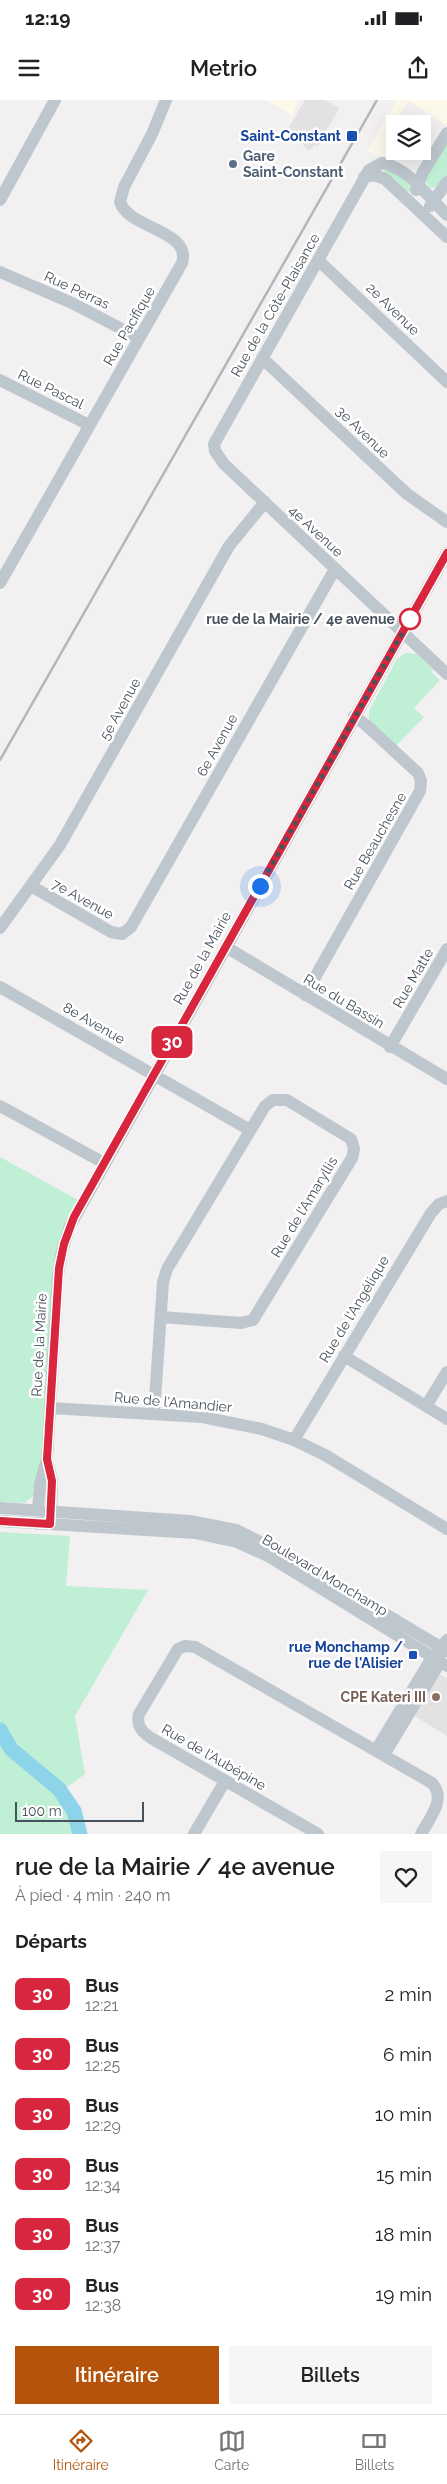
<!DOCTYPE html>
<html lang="fr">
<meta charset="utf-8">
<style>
:root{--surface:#fff;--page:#f6f6f6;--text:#202124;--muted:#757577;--line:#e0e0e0;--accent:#b45309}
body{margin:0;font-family:Raleway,sans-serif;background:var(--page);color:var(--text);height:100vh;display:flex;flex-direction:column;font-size:19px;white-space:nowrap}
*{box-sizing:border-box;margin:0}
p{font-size:16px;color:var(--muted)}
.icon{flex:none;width:28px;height:28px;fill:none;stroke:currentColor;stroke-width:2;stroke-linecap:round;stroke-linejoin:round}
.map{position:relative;height:1734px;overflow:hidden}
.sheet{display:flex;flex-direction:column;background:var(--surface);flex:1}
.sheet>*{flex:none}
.badge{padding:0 10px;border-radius:8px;font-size:18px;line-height:32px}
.fabs{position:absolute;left:386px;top:15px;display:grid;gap:10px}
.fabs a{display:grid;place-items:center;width:45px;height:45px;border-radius:0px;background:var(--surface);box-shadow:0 5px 20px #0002;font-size:25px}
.scale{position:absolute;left:15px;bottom:12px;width:129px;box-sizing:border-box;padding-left:5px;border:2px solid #48525d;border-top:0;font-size:14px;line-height:18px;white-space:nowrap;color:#48525d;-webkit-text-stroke:4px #fff;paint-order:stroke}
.you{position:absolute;width:25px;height:25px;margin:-12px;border:4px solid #fff;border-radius:50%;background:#1a73e8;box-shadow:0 0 0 8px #1a73e833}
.map>.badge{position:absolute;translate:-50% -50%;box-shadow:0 0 0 2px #fff}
h2{padding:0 15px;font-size:19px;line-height:45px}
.round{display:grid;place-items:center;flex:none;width:52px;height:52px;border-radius:0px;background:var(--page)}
.head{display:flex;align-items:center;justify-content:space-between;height:85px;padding:0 15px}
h1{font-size:24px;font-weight:600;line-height:38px}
.action{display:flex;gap:10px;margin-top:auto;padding:10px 15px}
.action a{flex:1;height:58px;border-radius:0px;background:var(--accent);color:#fff;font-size:20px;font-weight:600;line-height:58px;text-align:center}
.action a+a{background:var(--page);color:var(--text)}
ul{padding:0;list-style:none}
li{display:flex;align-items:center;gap:15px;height:60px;padding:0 15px}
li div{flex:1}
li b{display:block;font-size:19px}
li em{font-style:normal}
li .badge{min-width:55px;font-weight:700;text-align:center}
.status{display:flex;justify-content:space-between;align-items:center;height:35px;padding:0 25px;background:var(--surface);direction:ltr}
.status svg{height:14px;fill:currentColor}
header{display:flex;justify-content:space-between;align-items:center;height:65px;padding:0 15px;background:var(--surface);font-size:22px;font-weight:600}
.dock{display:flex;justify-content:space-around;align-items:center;height:70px;border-top:1px solid var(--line);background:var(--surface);font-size:14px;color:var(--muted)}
.dock a{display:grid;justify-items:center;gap:2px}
.dock .on{color:var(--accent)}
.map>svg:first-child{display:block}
.commercial{fill:#fcf8ea}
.education{fill:#e3e1e2}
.green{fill:#bfefd4}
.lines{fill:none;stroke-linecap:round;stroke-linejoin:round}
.river{stroke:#8dd4eb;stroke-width:15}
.minor{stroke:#bec7ce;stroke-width:12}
.rail{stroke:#b2b5ba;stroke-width:2.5}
.line-casing{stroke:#fff;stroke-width:11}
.line{stroke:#d7263d;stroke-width:8}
.walk{stroke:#48525d;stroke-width:5;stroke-dasharray:0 9}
.transit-dot{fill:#1a4fb4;stroke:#fff;stroke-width:2}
.service-dot{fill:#5c6f8a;stroke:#fff;stroke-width:2}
.stop-dot{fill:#fff;stroke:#d7263d;stroke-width:2.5}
.education-dot{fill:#8d6e63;stroke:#fff;stroke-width:2}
.labels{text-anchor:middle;stroke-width:5;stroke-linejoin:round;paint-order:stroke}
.transit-label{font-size:14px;font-weight:bold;fill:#164399;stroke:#fff;text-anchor:end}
.service-label{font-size:14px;font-weight:bold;fill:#4e5e75;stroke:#fff;text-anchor:start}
.street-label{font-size:14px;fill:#48525d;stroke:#fff}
.stop-label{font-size:14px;font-weight:bold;fill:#48525d;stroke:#fff;text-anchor:end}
.education-label{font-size:14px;font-weight:bold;fill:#785e54;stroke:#fff;text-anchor:end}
</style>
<div class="status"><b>12:19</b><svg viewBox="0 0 49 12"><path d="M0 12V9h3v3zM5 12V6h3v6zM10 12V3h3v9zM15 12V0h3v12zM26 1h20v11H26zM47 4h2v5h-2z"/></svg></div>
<header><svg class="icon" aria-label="menu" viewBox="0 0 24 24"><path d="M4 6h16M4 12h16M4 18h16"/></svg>Metrio<svg class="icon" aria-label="share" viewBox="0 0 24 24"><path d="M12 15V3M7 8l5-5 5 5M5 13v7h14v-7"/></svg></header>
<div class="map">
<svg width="447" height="1734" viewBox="0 0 447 1734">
<rect width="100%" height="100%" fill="#f2f0f0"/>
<path class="commercial" d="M265,0h35l-9,17 -4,-5z
M397,0h50v26l-39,-25 -13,22v28h5l-6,11 -27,-11z"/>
<path class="education" d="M305,0h20l14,8 -21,38 -3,-1 -6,6 -4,-3 -2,-4 -18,-10z
M440,1574l7,4v58l-34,-21z"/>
<path class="green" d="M447,41v34l-9,12 -8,1 -5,-8z
M384,70l13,3 14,14v3l-4,3 -22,-19z
M406,553l11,1 16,16 -2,2 9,8 -26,28 10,9 -28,29 -27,-26v-9l28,-52z
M0,1057l78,43 -12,23 -25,239 -6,26h-2v8l-9,7 -24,-1z
M0,1432l70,4 -4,50 82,4 -73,126 10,58 -27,20 15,28 2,12h-75z"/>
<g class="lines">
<path class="river" d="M0,1630l11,19 48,40 15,22 6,23"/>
<path class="minor" d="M364,77l10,-2 11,4 62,58
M416,90l7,-18 24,-39
M0,100l55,-100
M430,106l17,-24
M447,115c-19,-18 -38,-47 -65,-52l-13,7 -155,274 1,7 9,13 223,210
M318,160l129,122
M0,172l72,31 67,35
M262,258l145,136 40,28
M0,280l89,45
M0,483l182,-320c10,-33 -53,-34 -62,-61l4,-15 28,-53 14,-34
M31,786l80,46 11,2 9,-7 204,-358
M0,828l60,-83 169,-299 36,-44
M226,847l221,132
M0,887l250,143
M305,895l115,-204 1,-10 -3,-8 -52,-48 -12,-9
M390,947l57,-98
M0,1006l104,57
M344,1256l103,63
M426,1306l21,-34
M50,1308l152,9 60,12 32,11 31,15 122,74
M154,1314l9,-132 4,-13 98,-163 8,-6h14l64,39 3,10 -2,9 -99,162 -12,3 -80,-6
M294,1340l137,-227 8,-9 8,-3
M47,1360l5,21 -1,38
M0,1408l190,13 46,9 49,24 162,97
M0,1421l195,12 42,9 31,14 179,110
M37,1424l3,-40 7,-25 11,-184 4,-24 8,-25 377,-673
M376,1650l52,-86 19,-24
M384,1655l52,-86 5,-16
M194,1734l31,-53
M318,1734l-167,-96c-9,-6 -15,-12 -12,-24l39,-65 7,-3 10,1 237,136c15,16 -3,36 -11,51"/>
<path class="rail" d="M0,660l377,-660"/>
</g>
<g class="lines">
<defs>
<path id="line" d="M0,1421l50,3 2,-43 -5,-22 12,-191 5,-24 10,-27 373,-664"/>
</defs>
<use href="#line" class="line-casing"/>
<use href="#line" class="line"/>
<path class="walk" d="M260,786l150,-267"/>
</g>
<g class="transit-dot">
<rect x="346" y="30" width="12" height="12" rx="2.5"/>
<rect x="408" y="1550" width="10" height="10" rx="2.5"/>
</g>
<circle class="service-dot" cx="233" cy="64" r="5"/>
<circle class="stop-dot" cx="410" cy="519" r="10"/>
<circle class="education-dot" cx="436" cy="1597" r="5"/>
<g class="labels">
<g class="transit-label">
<text x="341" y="41">Saint-Constant</text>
<text x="403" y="1552">rue Monchamp /<tspan x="403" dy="16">rue de l'Alisier</tspan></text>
</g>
<g class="service-label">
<text x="243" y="61">Gare<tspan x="243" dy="16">Saint-Constant</tspan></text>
</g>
<g class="street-label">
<text transform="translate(77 190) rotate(25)" y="5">Rue Perras</text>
<text transform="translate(275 205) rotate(-60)" y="5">Rue de la Côte-Plaisance</text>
<text transform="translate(393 209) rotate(44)" y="5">2e Avenue</text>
<text transform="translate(129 226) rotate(-60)" y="5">Rue Pacifique</text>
<text transform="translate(51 289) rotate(26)" y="5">Rue Pascal</text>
<text transform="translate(363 332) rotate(44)" y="5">3e Avenue</text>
<text transform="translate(316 431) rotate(43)" y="5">4e Avenue</text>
<text transform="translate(120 609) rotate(-61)" y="5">5e Avenue</text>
<text transform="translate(217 645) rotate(-61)" y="5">6e Avenue</text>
<text transform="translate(375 741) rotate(-60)" y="5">Rue Beauchesne</text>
<text transform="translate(83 799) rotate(29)" y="5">7e Avenue</text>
<text transform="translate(202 858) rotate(-61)" y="5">Rue de la Mairie</text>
<text transform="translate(413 878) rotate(-60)" y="5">Rue Matte</text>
<text transform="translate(344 901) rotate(31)" y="5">Rue du Bassin</text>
<text transform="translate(94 923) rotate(30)" y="5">8e Avenue</text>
<text transform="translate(304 1107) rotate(-59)" y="5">Rue de l'Amaryllis</text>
<text transform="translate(354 1209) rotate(-59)" y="5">Rue de l'Angélique</text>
<text transform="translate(39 1245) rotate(-87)" y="5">Rue de la Mairie</text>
<text transform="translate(173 1302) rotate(5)" y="5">Rue de l'Amandier</text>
<text transform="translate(325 1475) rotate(31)" y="5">Boulevard Monchamp</text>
<text transform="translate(214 1657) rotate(30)" y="5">Rue de l'Aubépine</text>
</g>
<g class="stop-label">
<text x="395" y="524">rue de la Mairie / 4e avenue</text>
</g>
<g class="education-label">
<text x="426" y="1602">CPE Kateri III</text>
</g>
</g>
</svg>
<div class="fabs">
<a><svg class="icon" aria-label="layers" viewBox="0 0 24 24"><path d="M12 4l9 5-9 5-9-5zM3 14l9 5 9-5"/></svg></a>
</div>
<div class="scale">100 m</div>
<div class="you" style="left:260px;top:786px"></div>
<b class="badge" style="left:172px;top:942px;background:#d7263d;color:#fff">30</b>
</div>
<section class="sheet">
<div class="head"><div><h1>rue de la Mairie / 4e avenue</h1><p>À pied · 4 min · 240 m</p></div><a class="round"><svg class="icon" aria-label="heart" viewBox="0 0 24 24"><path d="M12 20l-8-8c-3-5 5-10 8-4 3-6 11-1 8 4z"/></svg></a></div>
<h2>Départs</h2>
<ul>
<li><span class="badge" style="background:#d7263d;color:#fff">30</span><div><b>Bus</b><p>12:21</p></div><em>2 min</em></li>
<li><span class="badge" style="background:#d7263d;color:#fff">30</span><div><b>Bus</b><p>12:25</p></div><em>6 min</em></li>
<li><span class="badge" style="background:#d7263d;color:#fff">30</span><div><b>Bus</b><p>12:29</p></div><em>10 min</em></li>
<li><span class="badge" style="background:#d7263d;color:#fff">30</span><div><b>Bus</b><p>12:34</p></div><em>15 min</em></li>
<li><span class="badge" style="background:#d7263d;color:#fff">30</span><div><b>Bus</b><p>12:37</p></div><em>18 min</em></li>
<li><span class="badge" style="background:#d7263d;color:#fff">30</span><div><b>Bus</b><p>12:38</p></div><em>19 min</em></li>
</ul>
<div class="action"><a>Itinéraire</a><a>Billets</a></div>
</section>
<nav class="dock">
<a class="on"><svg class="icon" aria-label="directions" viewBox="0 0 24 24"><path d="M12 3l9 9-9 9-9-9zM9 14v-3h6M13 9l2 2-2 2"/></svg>Itinéraire</a>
<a><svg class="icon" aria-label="map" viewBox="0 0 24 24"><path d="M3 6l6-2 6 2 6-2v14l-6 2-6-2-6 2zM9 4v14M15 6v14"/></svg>Carte</a>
<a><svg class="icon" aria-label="tickets" viewBox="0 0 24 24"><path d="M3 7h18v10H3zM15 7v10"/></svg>Billets</a>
</nav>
